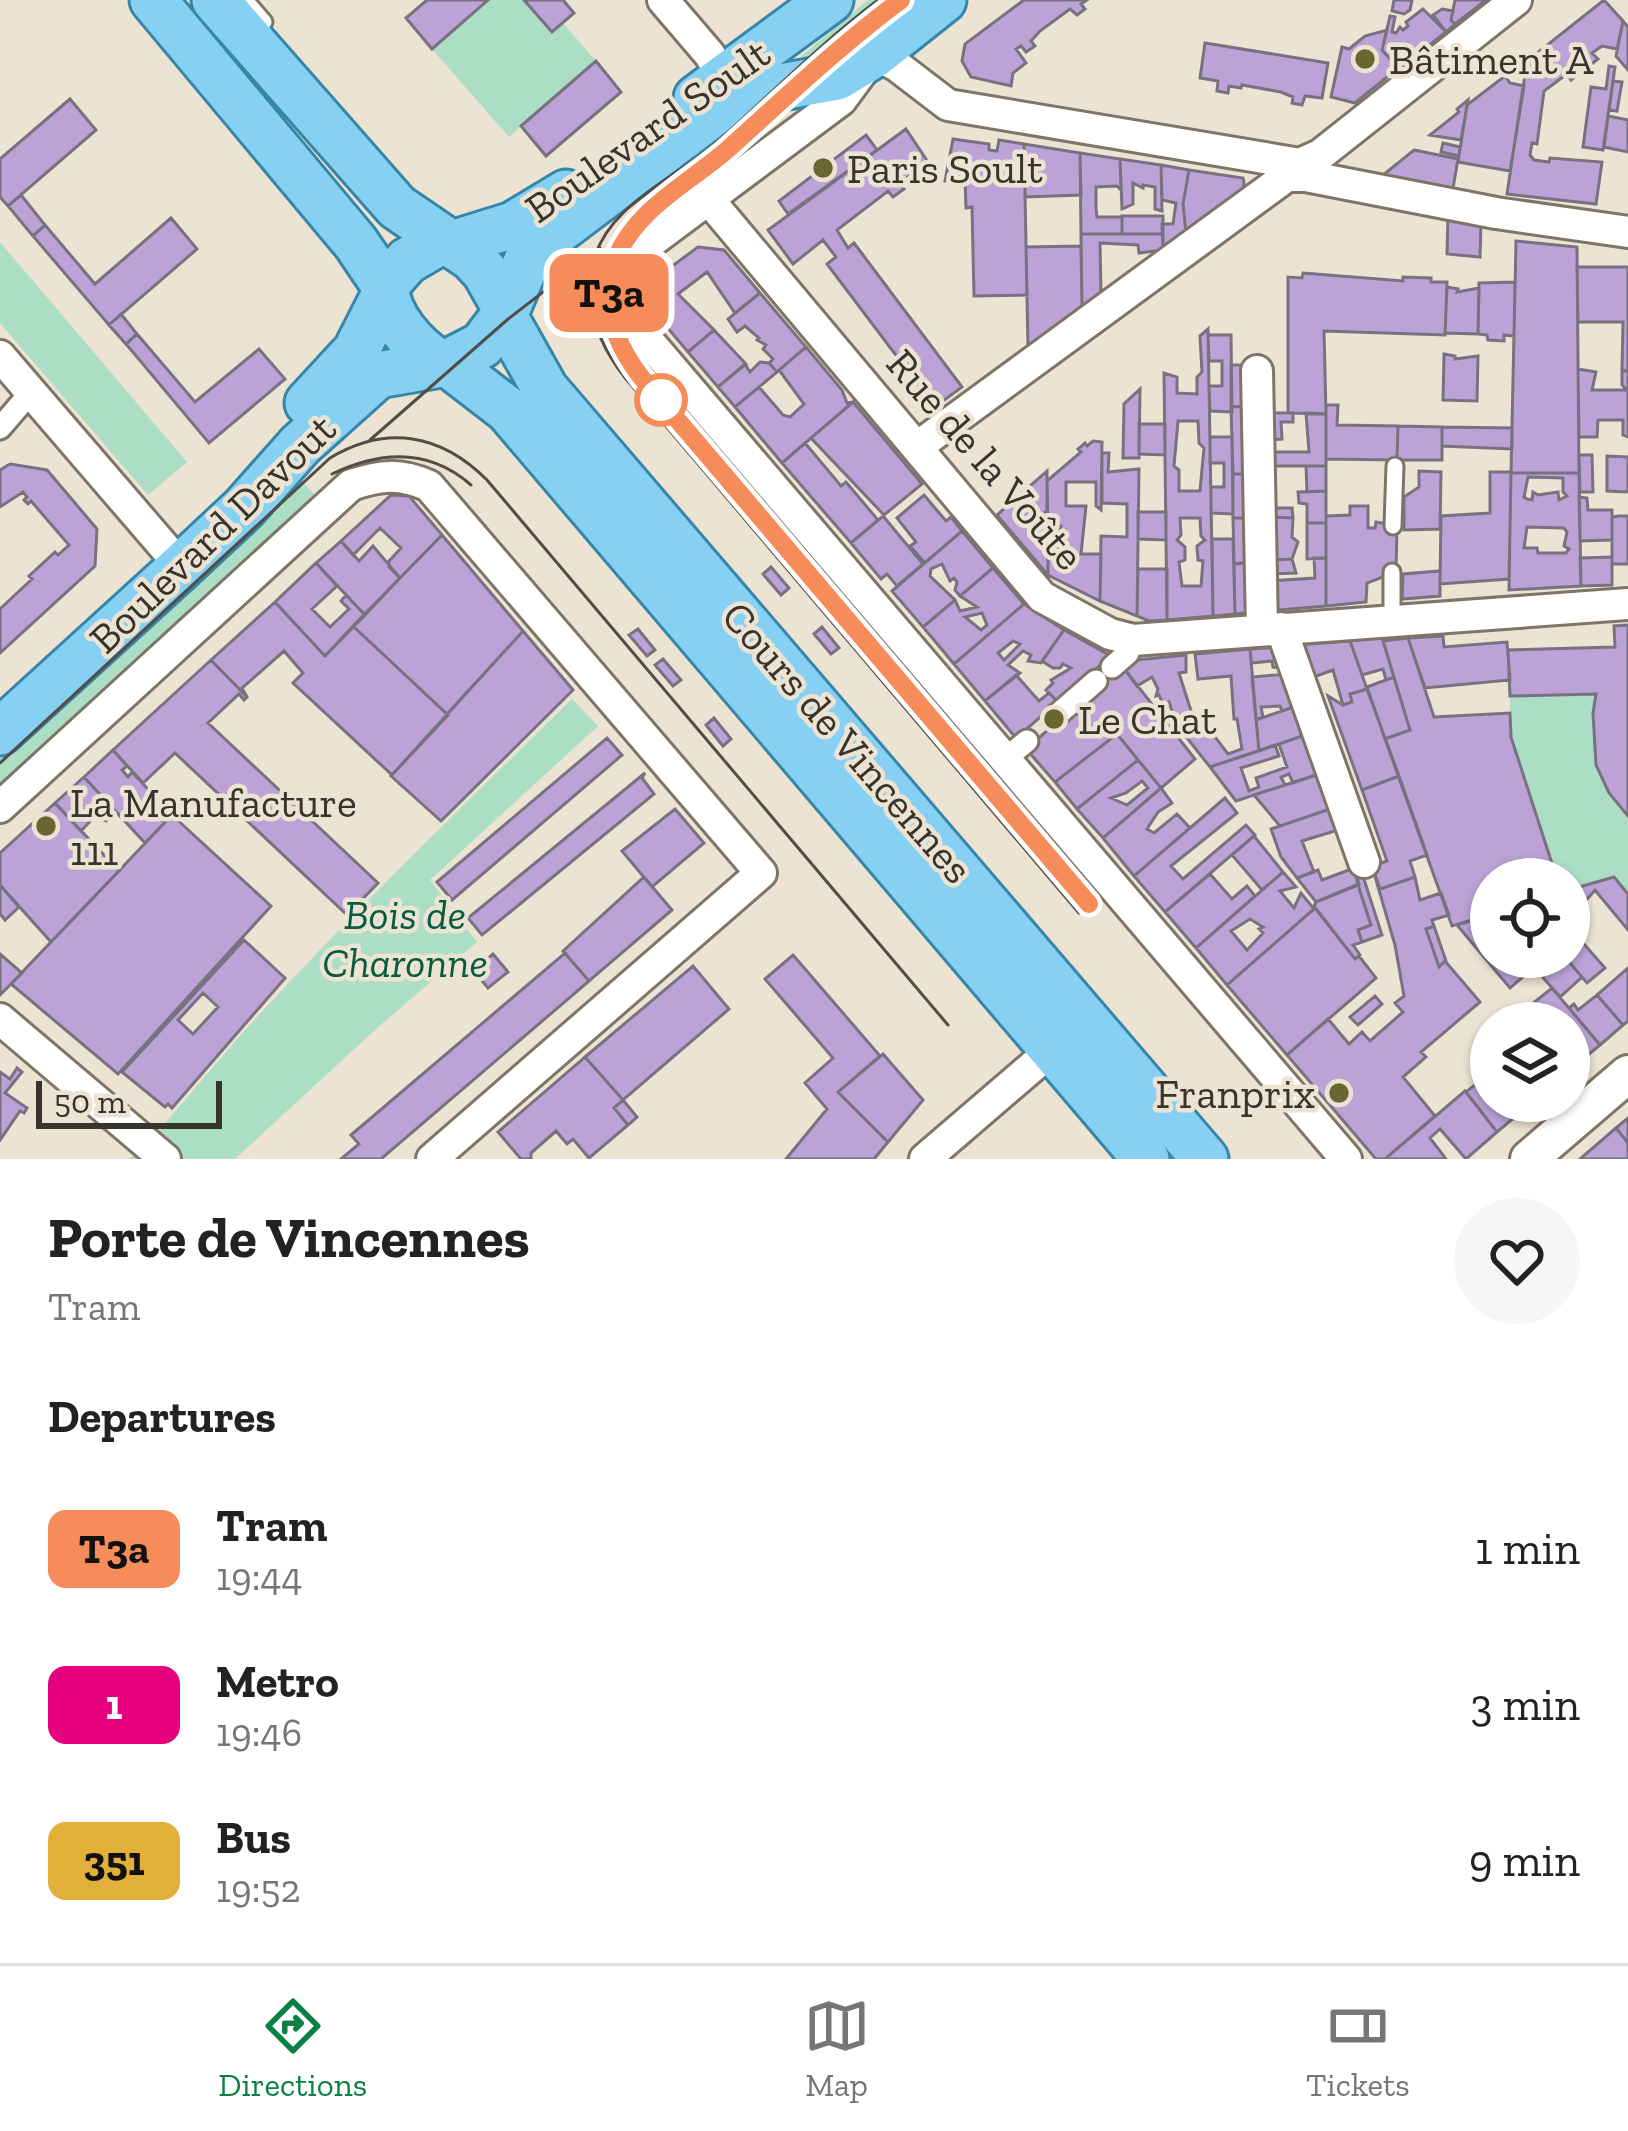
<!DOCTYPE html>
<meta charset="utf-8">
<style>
:root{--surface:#fff;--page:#f6f6f6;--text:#222;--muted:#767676;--line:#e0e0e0;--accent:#0b8043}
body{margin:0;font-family:"Zilla Slab",serif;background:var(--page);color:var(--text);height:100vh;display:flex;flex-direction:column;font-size:45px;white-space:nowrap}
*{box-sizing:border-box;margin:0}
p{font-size:39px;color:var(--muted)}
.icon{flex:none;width:66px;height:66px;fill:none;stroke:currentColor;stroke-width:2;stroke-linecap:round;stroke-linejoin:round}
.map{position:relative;height:1159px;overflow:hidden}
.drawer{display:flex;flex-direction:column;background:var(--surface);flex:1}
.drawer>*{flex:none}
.badge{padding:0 24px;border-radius:18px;font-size:42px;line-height:78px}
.buttons{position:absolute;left:1470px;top:858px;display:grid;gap:24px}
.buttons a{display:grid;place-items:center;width:120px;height:120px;border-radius:50%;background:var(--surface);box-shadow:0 3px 9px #0004;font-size:60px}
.scale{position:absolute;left:36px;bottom:30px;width:186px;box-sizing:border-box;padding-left:12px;border:6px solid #37332d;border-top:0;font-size:33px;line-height:42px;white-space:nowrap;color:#37332d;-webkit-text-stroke:9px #ede3d3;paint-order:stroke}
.map>.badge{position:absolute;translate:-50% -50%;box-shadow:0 0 0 6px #fff}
h2{padding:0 48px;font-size:45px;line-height:108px}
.round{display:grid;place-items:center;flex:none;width:126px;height:126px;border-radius:63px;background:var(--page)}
.overview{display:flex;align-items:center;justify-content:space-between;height:204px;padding:0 48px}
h1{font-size:57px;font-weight:800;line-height:90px}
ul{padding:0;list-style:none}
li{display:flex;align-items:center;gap:36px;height:156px;padding:0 48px}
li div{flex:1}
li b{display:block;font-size:45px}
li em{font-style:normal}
li .badge{min-width:132px;font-weight:700;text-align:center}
.menu{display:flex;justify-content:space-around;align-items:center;height:168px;border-top:3px solid var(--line);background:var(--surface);font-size:33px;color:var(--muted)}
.menu a{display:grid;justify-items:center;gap:6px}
.menu .on{color:var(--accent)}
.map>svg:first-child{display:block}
.green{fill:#acdec6}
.building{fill:#bca2d7;stroke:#787280;stroke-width:3;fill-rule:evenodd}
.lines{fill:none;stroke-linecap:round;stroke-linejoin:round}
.service-casing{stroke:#7e7567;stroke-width:21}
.pedestrian-casing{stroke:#7e7567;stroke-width:27}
.minor-casing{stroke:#7e7567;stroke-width:36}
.tertiary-casing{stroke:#7e7567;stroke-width:42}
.primary-casing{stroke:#3686a8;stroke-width:51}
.service{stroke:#fff;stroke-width:15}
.pedestrian{stroke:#fff;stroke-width:21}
.minor{stroke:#fff;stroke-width:30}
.tertiary{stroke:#fff;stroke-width:36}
.primary{stroke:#86d1f3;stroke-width:45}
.tram{stroke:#524d46;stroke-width:3}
.line-casing{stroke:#fff;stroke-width:27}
.line{stroke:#f68c59;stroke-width:18}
.poi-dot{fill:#6a6632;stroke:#ede3d3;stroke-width:4.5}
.stop-dot{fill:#fff;stroke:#f68c59;stroke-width:6}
.labels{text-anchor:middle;stroke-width:9;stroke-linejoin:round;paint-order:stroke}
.poi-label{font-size:42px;fill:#37332d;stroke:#ede3d3;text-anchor:start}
.street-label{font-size:42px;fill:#37332d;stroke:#ede3d3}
.park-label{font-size:42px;font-style:italic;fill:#075c40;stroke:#ede3d3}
</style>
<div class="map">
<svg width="1628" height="1159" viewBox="0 0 1628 1159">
<rect width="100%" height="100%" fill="#ede3d3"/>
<path class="green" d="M488,0h36l27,32 12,-9 33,38 -87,76 -77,-88z
M868,0h18l9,12 -63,50 -46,7z
M797,94l-56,53 -75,59 -18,-22 76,-57z
M0,242l187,220 -39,33 -148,-172z
M298,477l20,21 -318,292v-35z
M1596,694l-3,19 3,52 13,28 19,23v78l-14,-17 -45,13v-11h-12l-46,-142 -1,-41z
M572,699l26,27 -168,154 47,62 -101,87 -141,130h-107l10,-6c42,-45 80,-94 122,-139 100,-109 207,-212 312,-315z"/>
<path class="building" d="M427,0h61l-56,49 -26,-31z
M524,0h39l11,13 -22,19z
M1024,0h63l-6,4 4,5 -8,6 -7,-6 -30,22 -9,10 4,5 -9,6 -5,-6 -5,3 10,14 -13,10 -2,13 -40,-9 -9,-16 3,-17z
M1394,0h18l-2,10 -6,4 -12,-3z
M1455,0h31l-31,24 -4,-4z
M1604,0l19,21 -6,28 -15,-3 -10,7 6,6 -27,21 -4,-6 -23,17 -7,53 -5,-1 -2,12 4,5 15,2 1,-4 52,4 -6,42 -89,-10 20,-133z
M1423,9l23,23 -47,37 -17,-19 8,-34 5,1 -3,15 4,1 4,-6 3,3 5,-4 -2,-4z
M1442,9l11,2 -2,9 4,4 -9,8 -13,-17z
M1623,21l5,6v43l-12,-14z
M1387,30l-5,20 16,18 -43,35 -24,-6 11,-50 7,2 16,-13z
M1205,43l123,20 -6,35 -17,-2 -3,9 -10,-2 1,-6 -12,-5 -39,-7 -1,3 -12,-2 -1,7 -11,-2 1,-10 -18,-3z
M596,61l25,31 -75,64 -25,-30z
M1609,66l6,1 -12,83 -20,-3 8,-60 15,2z
M1505,76l5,7 14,3 -14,85 -52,-9 9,-57z
M1613,81l9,1 -5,29 -8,-1z
M70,99l26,31 -88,76 -8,-9v-38z
M1468,100l-7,40 -31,-5 29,-23 -2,-3z
M1608,116l20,4v32l-24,-5z
M906,129l22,33 -29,22 5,5 -11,8 -5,-6 -51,39 11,18 6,-5 108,144 -27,20 -108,-143 9,-7 -13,-17 -30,24 -25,-34z
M866,135l11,15 -89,64 -9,-13z
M953,139l36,5v6l8,1 2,-11 25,4 3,151 -53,1 -2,-89 -6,1 -1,-28 -20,1z
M1443,143l17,4 -1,9 -18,-4z
M1024,144l56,9 1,42 -56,2z
M1414,150l44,9 -6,35 -70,-13 1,-6z
M1080,153l40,6 1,31 -4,-4 -21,1v22l1,8h25v17h-41z
M1120,159l41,6 1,46 -7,-2v-22l-12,-2v3l-10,-5v21l-11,5z
M1161,165l28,5 -6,34 3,29 -23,17 -1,-26h11l3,-21 -14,-3z
M1189,170l54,8 1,4 -1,10 -57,41 -3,-29z
M21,195l24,30 -12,11 -25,-30z
M1122,216h41v18h-41z
M1448,216l33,7 -1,34 -33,-3z
M171,218l26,31 -88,76 -76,-89 12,-11 50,59z
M1081,234h82v16l-24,3 -1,-8 -38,-2 1,52 -19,14z
M1516,241l61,6 2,226h-68z
M1081,246l1,63 -54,39 -2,-101z
M698,247l26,3 36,43 -25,20 -28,-41 -29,22 36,36 -26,22 -38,-45 6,-29z
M1577,267h51v104h-6l1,-49h-45z
M1303,273l100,8v-4l28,1v4h16l-2,53 -121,-4 2,83 -38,-1v-136l14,1z
M1515,282l-1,54 -10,-1v6l-16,-1 -1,-5 -9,-1 1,-51z
M1447,287l11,2 -1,3 22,-4 -1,46 -33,-1z
M760,293l46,54 -29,25 -8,-9 4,-4 -10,-10 3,-4 -9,-5 2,-2 -14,-12 -8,6 -9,-13z
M121,314l16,20 -11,10 -17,-19z
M1208,329l5,287 -46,4 -3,-247 13,4v16l20,1v-17l5,-5 -2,-36zM1178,421h20l1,22 5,5 -4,43h-21v-21l-5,-4zM1180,518h20l1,18 4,4 -8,6 1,14 5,1 -2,25h-19l-3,-24 6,-2v-13l-8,-7 4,-5z
M714,330l32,34 -28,23 -30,-35z
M137,334l58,68 64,-53 26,30 -76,64 -83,-99z
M1208,335h23l1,77 -22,-1 -1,-25h13v-25h-13z
M806,347l36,43 5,13 6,-1 -71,61 -47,-56 24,-20 24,28 7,2 14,-13 -25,-34z
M1444,354l11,2v3l23,-3 -1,45 -34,-1z
M760,362l9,1 8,9 -42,35 -17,-20 27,-23 5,8z
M1231,365h18l1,41 -19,1z
M1578,369l18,3 -4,18h35l-5,-5v-15l6,1v66l-5,-2v-15h-25l-1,17h-18z
M1140,389l-1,69h-16l1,-54z
M853,402l69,82 -38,31 -73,-77z
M1326,405h12l-1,20 61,1 -1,34 -71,-1z
M1250,406v68h-17l-2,-67z
M1267,413h26v9h-12l1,17 -15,1z
M1306,413l20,1v52h-59v-14h42z
M1139,424h26v31l-26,-1z
M1398,426l44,1v33h-45z
M1442,427l70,1v21l-70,-3z
M1210,437h22l1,77 -22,-1v-26h13v-24h-14z
M1093,441l9,1 -1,68 -5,-4v-24h-30v24h20l-5,48h20l-1,47 -52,-26v-27l16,1 1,-19h-5l1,-4 -13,-1 -1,-44 34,-29 -3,-3 7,-6 2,3z
M805,443l36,43 5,-4 32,38 -27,23 -69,-80z
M1102,453h7l-1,19 31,-3 -2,147 -37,-15 1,-65 26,1v-33l-25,-1z
M1579,455h13l1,37h-13z
M1607,456l21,1v35l-21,-1z
M10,464l37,6 50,59 -2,37 -95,87v-44l32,-30 -3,-3 26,-24 3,3 11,-10 -38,-44 -3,3 -4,-4 3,-3 -4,-5 -23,15v-37z
M1306,466h20v25l-19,1z
M1047,471v40l-9,6 1,7 9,5v46l-51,-60z
M1419,471l22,1 -1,57 -36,1v-33l15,-10z
M1490,472h21l-2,107 -69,5 1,-68 49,-3z
M1511,473h68l2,113 -72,4zM1528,477l35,1v14l4,4 -8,4 -1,-8 -20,3 -5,-3 -1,8 -5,-1 -3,-2zM1527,527l37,1 3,4 -3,14 5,3 -3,4h-28l-1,-5h-13z
M1233,474h17v44h-17z
M1326,491v32h-19v-19l-8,-1 -1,-11z
M391,495l18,1 33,39 -42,43 -11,-11v-6l12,-13 -21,-20 -27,27 -12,-14z
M924,495l22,26 5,-4 11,14 -37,32 -15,-17 6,-4 -19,-24z
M1579,497l8,1 1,12h24v30l-32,1z
M1350,506h18v22h7l1,-6 21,4 -1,46 -29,11 -1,19 -40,4v-90l24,-1z
M1268,508h24l1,10 -25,-1z
M779,510l17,20 -7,7 -18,-21z
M1138,512h28v28l-28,-1z
M883,516l40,48 -26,22 -10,-12 -6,5 -30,-36z
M1619,516h9v48h-16v-47z
M1268,517l25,1 -1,19 6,5 -6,17 -18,1z
M1233,518h17l1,45 -17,1z
M1307,523h19v35l-19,1z
M962,531l31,37 -33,28 -5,-6 2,-8 -3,-4 -4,3 -8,-17 -11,5 -1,7 25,24 -32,27 -31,-36z
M442,535l81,96 -76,83 -94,-88z
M804,538l18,22 -8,7 -18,-21z
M1212,539h21l2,75 -22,2z
M341,541l18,20 14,-15 27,32 -35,37 -49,-52z
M1612,557v28l-31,1 -1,-28z
M1314,558h12v48l-58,5v-30l47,-3z
M1268,560l24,-1 4,14 -28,1z
M1249,562l4,50 -18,2 -1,-50z
M316,563l21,23 -25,23 18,18 19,-18 -8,-8 5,-6 19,20 -40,41 -50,-54z
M771,567l18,21 -8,7 -18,-21z
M993,568l31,36 -70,60 -31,-37 32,-27 5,11 17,-4 -17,-11zM982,613l5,12 -6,5 -16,-13z
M1138,569h29v51l-18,1 -12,-5z
M1440,571v25l-38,3 1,-25z
M854,597l18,22 -8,7 -18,-22z
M275,602l50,54 28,-30 95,89 -56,60 -99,-92 10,-10 -19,-22 -42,37 5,9 -36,-37z
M1024,604l40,26 -23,33 -13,-2 3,-6 -8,-4 -15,14 12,8 -35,28 -31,-37zM1013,641l7,3 -16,16 -6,-7z
M1628,625v191l-19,-23 -13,-28 -3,-52 3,-19 -86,2 -2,-46 107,-3 -1,-21z
M822,627l17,21 -8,6 -17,-20z
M638,629l17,21 -8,6 -18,-21z
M1064,630l47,26 -53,46 -12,-12 7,-7 -2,-3 20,-12 -8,-4 -3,4h-7l-11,-7z
M523,631l50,59 -132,131 -50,-45z
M1443,636l1,11 63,-5 3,38 -85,8 -17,-50z
M1382,637l12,40 -8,3 -3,-11 -21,6 -12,-34z
M1408,638l26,79 76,-4 1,24 46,142h-66v35l-39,12 -67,-187 25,-9 -27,-89z
M1350,641l17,48 -17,5 2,8 -9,3 -10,-35 -25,9 -12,-34z
M1279,647l7,21 -13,-1 -1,-6 -21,2 -1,-14z
M1250,649l9,102 -49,16 -34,-43 -7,-22 -6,2 -4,-9 -3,1 2,-7 -6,-12 -15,9 -15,-20 14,-6 50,-5v17l-7,1 14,44 6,-1 29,38 14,-5 -5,-30h-3l-3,-43 -33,3 -3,-25z
M663,659l18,21 -8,6 -18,-21z
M211,660l36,37 -3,3 -5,-6 -31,29 170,160 -31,32 -172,-162 -32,30 -30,-33z
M1122,666l73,93 -34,29 -44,-54 -62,48 -29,-33z
M1288,674l11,31 -17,6 -2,-5 -19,1 2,10 -7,3 -4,-43z
M1016,675l23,26 10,-8 9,9 -42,36 -31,-37z
M1394,677l16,53 -25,9 -18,-52z
M1367,689l32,87 -37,14 -34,-94 15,9 9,-3 -2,-8z
M1299,705l9,29 -49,17 -3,-31z
M714,718l17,21 -8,7 -17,-21z
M1117,734l21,26 -61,49 -22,-27z
M1308,734l14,39 -29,10 -4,-9 -8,3 4,8 -49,16 -26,-34 65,-22 4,11 -38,12 8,23 10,-4 -3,-9 31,-11 -8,-23z
M607,738l15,17 -170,145 -15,-18z
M113,750l14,16 -5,4 6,7 4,-5 40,43 -27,28 -61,-66z
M1138,760l23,28 -58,50 -26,-29zM1142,781l6,7 -21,17 -16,-7 15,-5z
M645,773l-3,5 12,16 -172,141 -14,-17z
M1322,773l11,35 -53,18 -26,-31z
M1399,776l28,79 -17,6 5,16 -35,12 -8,-23 15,-5 -25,-71z
M84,777l32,35 -10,9 -11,-5 -14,15 -26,-28z
M1161,788l11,15 -14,9 -11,17 7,4 23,-19 13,14 -56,48 -31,-38z
M1225,798l12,15 -66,53 12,13 63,-54 9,10 -90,77 -31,-36z
M55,803l64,68 -68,71 -51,-57v-32z
M1333,808l8,21 -39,12 12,31 -17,6 -16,-21 -10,-28z
M675,809l29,34 -52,44 -30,-36z
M172,815l99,91 -153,168 -107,-90z
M1254,836l29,36 -21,18 -30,-35z
M1372,866l8,23 35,-12 5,23 21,-7 8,22 -17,5 2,6 -8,3 13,38 6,-6 35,41 -59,50 5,5 -23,20 32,39 -50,43h-9l-89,-104 41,-36 21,25 13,-12 8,9 33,-29 -8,-9 9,-7 -9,-51z
M1354,868l5,16 -43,18 -19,-24 21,-8 4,10z
M1361,870l21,65 -20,7 -4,-12 13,-5 -13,-40 -3,-13z
M1283,872l13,15 -16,4 14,17 7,-15 13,16 -87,76 -31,-37zM1250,919l13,8 -4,2 4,4 -16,17 -16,-19z
M1210,874l22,25 15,-13 8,10 -59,52 -31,-36z
M644,877l28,33 -83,71 -26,-30z
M1614,877l14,17v36l-33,-40 -18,21 -8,-6v-15z
M0,885l19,22 -14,13 -5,-6z
M1358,885l13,40 -13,5 4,12 -9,3 7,10 -5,4 -41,-53 2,-4z
M1315,908l40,51 4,-3 17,22 -89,77 -60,-70z
M1486,916l5,11v30h30l-7,6 10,13 -14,12 -53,-63z
M1434,926l13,38 -2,-3 -6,6 -13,-38z
M1569,927l36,41 -18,15 -22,-26h4z
M244,940l41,38 -113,130 -4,-4 -3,3 -43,-35zM203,993l15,14 -25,27 -15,-14z
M565,953l24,28 -208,178h-40l18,-15 -8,-9z
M0,954l22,19 -22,22z
M493,954l15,18 -20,16 -15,-18z
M793,955l87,101 -42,36 50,50 -14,17h-88l41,-50 -22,-26 28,-25 -68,-79z
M1558,957h7l17,20 -22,20 -21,-24z
M693,966l36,43 -106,91 -38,-43z
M1628,968v53l-5,4 -26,-30z
M1552,988l48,57 -24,20 -7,-8v-34h-29l-13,-15z
M1597,995l26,30 -23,20 -31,-37 5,-4 4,6z
M1375,996l7,8 -24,21 -8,-8z
M883,1054l40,46 -35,42 -50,-50z
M585,1057l38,43 -9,8 14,17 -39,33 -16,-19 -6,5 -11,-13 -25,22v6h-10l-23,-27z
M17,1068l5,4 -17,21 22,15 -3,5 -4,-2 -20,29v-68l10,7z
M1481,1080l6,7 4,-4v18h43l-37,31 -31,-40z
M1465,1091l32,41 -31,27 -26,-30 -10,9 16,21h-61z
M623,1100l14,17 -9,8 -14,-17z
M1628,1118v25l-12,-15z
M1616,1128l12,15v16h-48z"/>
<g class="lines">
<defs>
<path id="service" d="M245,0l19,22
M1393,526l2,-60
M1392,620v-48"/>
<path id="pedestrian" d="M0,428l31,-36
M1112,667l16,-14 5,-13
M1057,715l39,-34
M1005,759l22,-18"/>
<path id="minor" d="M663,0l47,55 13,23
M709,200l333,397 68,37 23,6 495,-36
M0,356l166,193
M1257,371l5,259
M917,447l370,-271h19l190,37 132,19
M1281,628l83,234
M0,807l351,-322c30,-10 49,-12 78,1l332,387 -329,286
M0,1019l165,140
M925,1159l128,-110
M1346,1159l-707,-829c-18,-34 -10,-59 12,-88l190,-142 34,-46 22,12 51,39 352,59 20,-9 196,-155"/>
<path id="tertiary" d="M1529,1159l99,-85"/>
<path id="primary" d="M153,0l203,243 29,43
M215,0l182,207 75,51 13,14 21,37
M697,98l133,-98
M455,243l58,-18 53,-32
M504,316l41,73 660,770
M439,363c-26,-17 -51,-45 -54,-77l22,-25 36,-21
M447,363l61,47 638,749
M308,403l48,-52 29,-57
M0,732l182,-166 62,-58 56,-63 78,-70 69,-12 35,-18 22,-29 27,-65 189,-143 28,-15 89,-16 38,-23 68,-54"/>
</defs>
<use href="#service" class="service-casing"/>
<use href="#pedestrian" class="pedestrian-casing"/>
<use href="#minor" class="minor-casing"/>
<use href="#tertiary" class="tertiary-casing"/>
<use href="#primary" class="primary-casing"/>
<use href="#service" class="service"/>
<use href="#pedestrian" class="pedestrian"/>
<use href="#minor" class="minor"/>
<use href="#tertiary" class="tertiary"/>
<use href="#primary" class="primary"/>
<path class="tram" d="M878,0c-57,43 -106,93 -160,141 -29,26 -67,44 -95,72 -52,51 -37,116 3,166l453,534
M867,25l34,-25
M628,359c-31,-49 -20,-99 14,-142
M370,440l137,-120 93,-72
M332,474c48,-23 97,-26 139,11
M0,763l330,-305c57,-34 111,-24 157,22l461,545"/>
</g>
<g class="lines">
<defs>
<path id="line" d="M901,0c-62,46 -116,98 -174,150 -38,33 -91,59 -111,108 -17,44 -2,84 25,119l448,527"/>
</defs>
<use href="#line" class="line-casing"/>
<use href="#line" class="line"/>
</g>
<g class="poi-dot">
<circle cx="1365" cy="59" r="12"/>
<circle cx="823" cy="168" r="12"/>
<circle cx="1054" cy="719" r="12"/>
<circle cx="46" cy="826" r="12"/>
<circle cx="1339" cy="1093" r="12"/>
</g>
<circle class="stop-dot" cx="661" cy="400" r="24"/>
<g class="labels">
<g class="poi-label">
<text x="1389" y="74">Bâtiment A</text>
<text x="847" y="183">Paris Soult</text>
<text x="1078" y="734">Le Chat</text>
<text x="70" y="817">La Manufacture<tspan x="70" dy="48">111</tspan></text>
<text x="1315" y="1108" text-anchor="end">Franprix</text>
</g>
<g class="street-label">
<text transform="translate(647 130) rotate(-35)" y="15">Boulevard Soult</text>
<text transform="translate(986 459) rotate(49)" y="15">Rue de la Voûte</text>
<text transform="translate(212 533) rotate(-44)" y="15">Boulevard Davout</text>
<text transform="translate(848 742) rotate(49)" y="15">Cours de Vincennes</text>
</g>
<g class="park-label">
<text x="405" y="929">Bois de<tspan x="405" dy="48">Charonne</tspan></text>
</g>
</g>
</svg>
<div class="buttons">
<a><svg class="icon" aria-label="locate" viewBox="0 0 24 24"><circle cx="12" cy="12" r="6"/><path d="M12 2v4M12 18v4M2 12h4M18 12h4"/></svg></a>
<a><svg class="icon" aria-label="layers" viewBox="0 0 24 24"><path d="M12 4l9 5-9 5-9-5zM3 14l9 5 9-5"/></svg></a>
</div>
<div class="scale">50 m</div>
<b class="badge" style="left:609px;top:293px;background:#f68c59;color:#111">T3a</b>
</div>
<section class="drawer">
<div class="overview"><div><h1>Porte de Vincennes</h1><p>Tram</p></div><a class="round"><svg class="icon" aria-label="heart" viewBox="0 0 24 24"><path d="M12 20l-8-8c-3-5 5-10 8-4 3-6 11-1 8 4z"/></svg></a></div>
<h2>Departures</h2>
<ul>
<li><span class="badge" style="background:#f68c59;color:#111">T3a</span><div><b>Tram</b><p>19:44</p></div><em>1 min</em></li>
<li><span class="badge" style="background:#e6007e;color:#fff">1</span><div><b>Metro</b><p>19:46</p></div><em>3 min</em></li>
<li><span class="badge" style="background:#e0b03b;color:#111">351</span><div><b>Bus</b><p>19:52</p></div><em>9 min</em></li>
</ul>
</section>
<nav class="menu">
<a class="on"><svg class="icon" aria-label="directions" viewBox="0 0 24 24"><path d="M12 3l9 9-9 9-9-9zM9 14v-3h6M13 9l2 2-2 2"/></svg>Directions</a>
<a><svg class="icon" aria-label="map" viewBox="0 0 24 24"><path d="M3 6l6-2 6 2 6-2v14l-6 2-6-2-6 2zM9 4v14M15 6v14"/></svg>Map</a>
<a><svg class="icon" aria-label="tickets" viewBox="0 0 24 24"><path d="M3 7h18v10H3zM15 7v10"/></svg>Tickets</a>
</nav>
